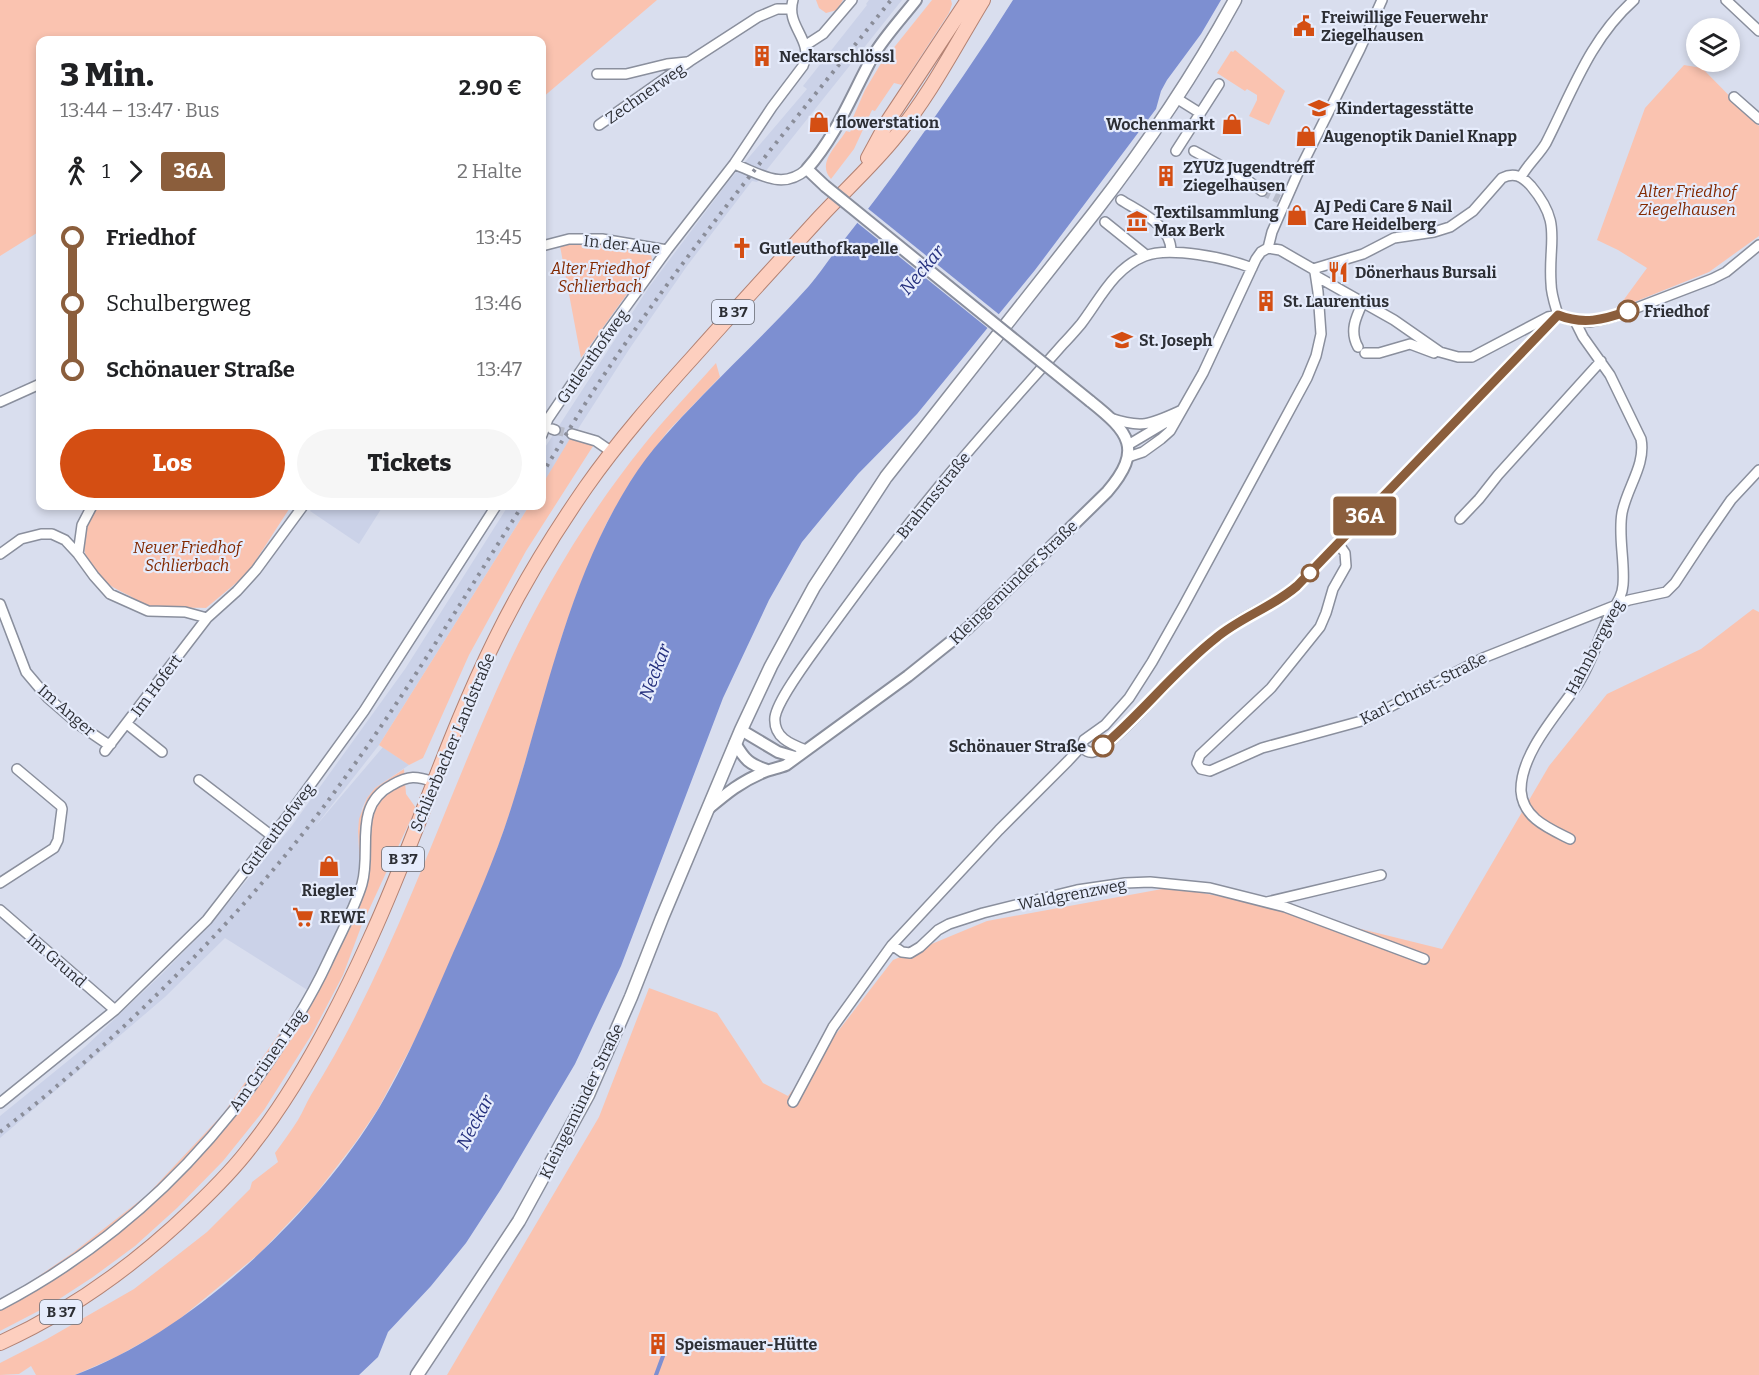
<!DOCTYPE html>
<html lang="de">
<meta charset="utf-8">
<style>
:root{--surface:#fff;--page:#f6f6f6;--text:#202124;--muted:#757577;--accent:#d44e13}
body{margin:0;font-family:Bitter,serif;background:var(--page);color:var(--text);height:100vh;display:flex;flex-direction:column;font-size:22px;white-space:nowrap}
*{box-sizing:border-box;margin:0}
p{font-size:20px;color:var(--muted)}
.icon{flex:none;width:33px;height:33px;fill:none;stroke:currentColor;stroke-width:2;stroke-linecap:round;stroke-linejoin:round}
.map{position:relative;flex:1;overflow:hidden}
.sheet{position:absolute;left:36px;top:36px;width:510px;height:474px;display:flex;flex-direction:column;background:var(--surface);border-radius:12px;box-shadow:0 3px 9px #0003}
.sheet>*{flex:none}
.badge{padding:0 12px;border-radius:4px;font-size:21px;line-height:39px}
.buttons{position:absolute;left:1686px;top:18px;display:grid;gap:12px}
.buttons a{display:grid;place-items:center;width:54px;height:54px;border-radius:50%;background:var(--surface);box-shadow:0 3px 9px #0003;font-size:30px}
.map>.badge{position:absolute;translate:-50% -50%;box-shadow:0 0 0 3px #fff}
.legs{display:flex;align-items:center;gap:9px;height:66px;padding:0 24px;font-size:20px}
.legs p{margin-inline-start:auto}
.headline{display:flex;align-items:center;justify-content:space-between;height:102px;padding:0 24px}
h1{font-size:33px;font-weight:800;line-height:45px}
.button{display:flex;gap:12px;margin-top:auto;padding:12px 24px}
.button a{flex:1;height:69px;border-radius:36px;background:var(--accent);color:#fff;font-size:24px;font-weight:800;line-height:69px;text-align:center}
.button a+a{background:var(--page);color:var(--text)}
ul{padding:0 24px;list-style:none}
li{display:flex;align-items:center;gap:21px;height:66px;font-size:22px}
li i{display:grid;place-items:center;width:9px;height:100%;margin:0 8px;background:currentColor}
li i::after{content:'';width:15px;height:15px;margin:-8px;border:4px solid;border-radius:50%;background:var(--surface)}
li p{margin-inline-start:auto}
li:first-child i{background:linear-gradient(#0000 50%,currentColor 0)}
li:last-child i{background:linear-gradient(currentColor 50%,#0000 0)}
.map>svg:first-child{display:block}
.built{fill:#cbd2e8}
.green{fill:#fac3b0}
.water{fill:#7d8fd1}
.pier{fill:#d9deee}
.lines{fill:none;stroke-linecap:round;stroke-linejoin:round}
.stream{stroke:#7d8fd1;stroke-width:4}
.minor-tunnel{stroke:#b7bbc9;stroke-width:9;stroke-dasharray:9 4.5;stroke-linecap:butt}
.minor-casing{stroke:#8a8f9d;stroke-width:12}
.tertiary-casing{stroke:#8a8f9d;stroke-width:14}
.secondary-casing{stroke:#8a8f9d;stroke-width:15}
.primary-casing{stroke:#b38273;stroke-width:16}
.minor{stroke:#fff;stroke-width:9}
.tertiary{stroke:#fff;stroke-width:10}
.secondary{stroke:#fff;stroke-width:12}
.primary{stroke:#fdcfbf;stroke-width:14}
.rail{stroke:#8a8d99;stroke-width:4;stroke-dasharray:3 6;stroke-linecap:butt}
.tertiary-bridge-casing{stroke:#8a8f9d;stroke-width:14;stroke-linecap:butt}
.tertiary-bridge{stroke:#fff;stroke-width:10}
.line-1-casing{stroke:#fff;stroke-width:14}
.line-1{stroke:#8b5e3c;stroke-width:9}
.stop-1-dot{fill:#fff;stroke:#8b5e3c;stroke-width:3}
.labels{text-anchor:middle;stroke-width:4.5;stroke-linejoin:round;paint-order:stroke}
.shield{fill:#e6ecfc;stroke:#646871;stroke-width:1.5}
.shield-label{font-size:15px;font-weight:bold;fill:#2d2f35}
.poi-label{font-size:16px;font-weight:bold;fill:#2d2f35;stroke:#e6ecfc;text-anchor:start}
.street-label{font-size:16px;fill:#2d2f35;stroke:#e6ecfc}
.park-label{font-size:16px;font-style:italic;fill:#832900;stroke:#e6ecfc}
.stop-label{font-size:16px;font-weight:bold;fill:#2d2f35;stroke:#e6ecfc;text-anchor:start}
.water-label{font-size:18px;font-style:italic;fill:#242f7d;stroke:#e6ecfc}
</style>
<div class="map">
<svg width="1759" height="1375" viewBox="0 0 1759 1375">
<rect width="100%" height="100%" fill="#d9deee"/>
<path class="built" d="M869,0h33l-145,182 -5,-1 -65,85 -57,82 -88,137v-33l107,-165 79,-105 79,-93 -4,-3 64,-81 -1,-1z
M314,506h69l-24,38 -49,-33z
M508,506h21l-150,239 -65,83 69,-81 26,18 -34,23 -8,10 -5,10 -4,23 2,38 -8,32 -43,90 -84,-53 -60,59 -165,141v-22l85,-69 77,-73 46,-47 83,-100 114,-158z"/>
<path class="green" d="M0,0h657l-115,98v-58h-502v191l-40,25z
M816,0h27l-6,10 -11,3 -7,-5z
M932,0h19l1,4 -3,9 -47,72 -8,-2 -19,28 -3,-1 -18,39 -23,30c-15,-16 7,-34 15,-48l4,1 4,-8 -3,-2 14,-32 15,-25z
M1235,50l50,41 -16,34 -20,-9 8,-16v-5l-10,-6 -2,2 -28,-18 14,-22 2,1z
M1684,65l18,3 57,58v110l-50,36 -92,37 30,-41 -29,-18 -21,-10 48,-132z
M573,243l36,2 42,10 1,4 -71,99 -21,-112z
M716,363l4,14 -52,54 -36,48 -26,45 -28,66 -16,46 -50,171 -23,65 -70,160 -41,77 -23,34 -41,53 -54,57 -89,73 -53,30 -43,19h-39l-5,-9 -12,8 -19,1v-12l47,-24 87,-50 73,-57 43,-43 2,-7 26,-20 -3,-9c8,-11 16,-22 23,-33 5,-8 8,-17 13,-25 84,-135 131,-288 198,-432 36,-77 81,-151 134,-217 23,-29 48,-55 73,-83z
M571,437l24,6 -69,108 -57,104 -46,103 -14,7 -30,-20 150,-239h13v-21z
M97,506h194l-44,68 -41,34c-17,-1 -37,1 -55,-2 -8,-2 -17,-8 -25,-12 -41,-19 -55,-49 -29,-88z
M1753,609l6,3v763h-1312l152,-258 50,-129 68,25 46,70 25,13 105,-136 94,-39 186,-34 95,19 174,43 107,-183 58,-72 94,-45z
M404,769l2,25 10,14 -55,119 -18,48 -31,59 -48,76 -41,51 -46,47 -42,38 -42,31 -43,28 -50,26v-31l17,-9 57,-39 73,-57 76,-81 86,-123 43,-90 8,-32 -2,-38 1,-12 8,-21 8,-10z"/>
<path class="water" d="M1013,0h208l-20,34 -34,46 -6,11 -5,18 -121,161 -118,144 -59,60 -56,68 -33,58 -46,98 -102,268 -46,98 -74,125 -35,54 -35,43 -43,46 -10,25 -19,18h-284c118,-44 239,-160 304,-267 29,-49 51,-102 74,-155 22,-49 44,-99 60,-151 34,-108 56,-223 117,-320 20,-32 46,-59 72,-86 35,-36 73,-72 107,-110 11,-13 21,-28 31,-41 25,-32 49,-63 72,-96 35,-49 69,-98 101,-149z"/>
<path class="pier" d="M866,207l135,109 -11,14 -135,-109z"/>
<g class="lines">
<path class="stream" d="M656,1375l7,-19"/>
<path class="minor-tunnel" d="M1262,191l17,8
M555,430l17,4"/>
<defs>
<path id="minor" d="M1726,0l33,31
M806,45l17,-11 29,-34
M597,74h29l41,-10 20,-2
M1734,97l25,22
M1176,98l24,15
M599,125l91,-64 68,-44 19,-8h14
M1176,151l43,-67
M1194,151l53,29 15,11
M734,164c27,10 48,27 73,5
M1521,177c7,-13 18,-22 25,-34 26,-51 44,-104 88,-143
M1121,200c19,12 50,25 50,51
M1105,222l41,33
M542,246l27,-7h33l65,11
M1313,269l50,-15 31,-16 40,-6 16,-5 23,-16 29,-33c12,-6 20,-2 29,8 32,38 17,54 20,97 0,11 4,22 7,32
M1316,276l78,44 46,32 18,5h14l76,-40 10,-2 17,6 14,1 15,-3 14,-4 94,-36 14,-7 33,-27
M1358,347c-9,-16 -2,-30 5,-45
M1365,353h14l31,-9 24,9
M0,402l40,-18
M1110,418c33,11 41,6 72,-8
M552,429l3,1
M572,434l24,7 16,11
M542,435l6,-16 53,-78 66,-91 67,-86 38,-57 31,-41c12,-26 -18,-39 -10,-66
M1128,445l42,-25
M1128,457l15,-5 18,-13 9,-8 33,-58 53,-114 5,-7 7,-4 4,-16 25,-57 63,-126 22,-49
M1460,519l19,-20 19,-24 103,-114
M1338,543l7,10 1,13 -13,23 -7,24 -6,14 -49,61 -71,67 -3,8 4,6 9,2 52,-23 103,-28 118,-62 146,-58 37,-8 9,-9 29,-44 27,-39 28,-30
M0,554l21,-15 20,-5h11l13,6 13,14 16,22 16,18 38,17 37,1 22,6 30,-27 19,-21 47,-64
M78,554l4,-29 10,-19
M0,604l26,68 22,26 30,26 28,19 5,1
M127,724l35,28
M1081,747c4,3 7,6 12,5 12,-2 46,-39 56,-49 26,-26 50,-55 81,-76 21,-15 47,-24 67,-41l261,-271
M806,750c-16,-6 -33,-13 -31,-33 3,-19 38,-64 50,-81 35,-48 69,-95 107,-141 42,-52 87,-101 131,-151 6,-6 12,-13 18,-20 19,-25 33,-56 64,-68 24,-10 82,2 107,12
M105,751l102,-133
M199,780l73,56
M1570,839c-22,-11 -47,-21 -49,-48 -1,-37 37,-78 57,-107 13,-21 20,-44 30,-66 6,-12 14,-19 15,-33 2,-24 -5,-49 -1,-72 5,-26 24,-48 19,-74l-31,-64 -27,-38 -8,-16
M0,883l54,-35 4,-8 4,-31 -1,-3 -44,-37
M1267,902l114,-27
M0,910l115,100
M892,945l10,7 8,1 10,-6 18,-17 11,-6 34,-11 94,-23 48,-7 25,-1 60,6 75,19 139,52
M793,1102l40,-75 59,-82 107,-115 69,-69 13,-14 3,-7 21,-15 24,-27 23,-36 31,-55 124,-229 9,-22 5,-22 -3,-42 -3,-20 -2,-3 -33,-19 -12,-2
M0,1103l115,-93 92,-90 83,-107 74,-102 132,-205
M0,1305c105,-55 188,-130 257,-226 26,-37 51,-75 70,-116 11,-24 28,-55 35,-79 10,-35 -10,-78 30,-99 17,-10 24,-9 43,-3"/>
<path id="tertiary" d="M825,186l-18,-17c30,-34 45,-75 66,-113 12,-20 29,-38 43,-56
M741,730l37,22 17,5
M735,743c10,17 14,21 32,27
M708,809c19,-16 32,-27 56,-37 7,-3 15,-4 22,-7l122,-89 60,-48 139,-136c37,-43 22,-60 -17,-91"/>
<path id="secondary" d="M417,1375l102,-154 69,-126 43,-98 31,-79 79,-188 30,-64 43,-79 72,-110 208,-264c52,-67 100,-138 141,-213"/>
<path id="primary" d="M868,158l20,-37 80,-121
M0,1343c73,-33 137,-80 194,-135 21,-20 41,-40 58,-63 48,-61 86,-135 118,-206 45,-98 77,-202 125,-299 26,-53 57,-104 91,-153 33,-47 70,-89 108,-131 42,-47 84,-93 126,-139 25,-27 53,-52 76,-81 34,-41 59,-90 87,-136"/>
</defs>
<use href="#minor" class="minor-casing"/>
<use href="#tertiary" class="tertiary-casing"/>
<use href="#secondary" class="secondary-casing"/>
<use href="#primary" class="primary-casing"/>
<use href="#minor" class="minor"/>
<use href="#tertiary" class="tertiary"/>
<use href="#secondary" class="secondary"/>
<use href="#primary" class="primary"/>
<path class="rail" d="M542,474c22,-36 44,-73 68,-108 86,-128 185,-246 281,-366
M0,1132c42,-32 82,-67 121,-103 81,-76 158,-159 223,-250 64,-88 120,-182 178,-273"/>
<defs>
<path id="tertiary-bridge" d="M825,186l265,215"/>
</defs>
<use href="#tertiary-bridge" class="tertiary-bridge-casing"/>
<use href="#tertiary-bridge" class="tertiary-bridge"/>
</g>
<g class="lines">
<defs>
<path id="line-1" d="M1103,746c40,-34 72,-76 113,-108 25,-21 57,-31 81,-52l261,-271c25,10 45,5 70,-4"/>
</defs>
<use href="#line-1" class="line-1-casing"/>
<use href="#line-1" class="line-1"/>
</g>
<defs>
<symbol id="civic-bare" viewBox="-9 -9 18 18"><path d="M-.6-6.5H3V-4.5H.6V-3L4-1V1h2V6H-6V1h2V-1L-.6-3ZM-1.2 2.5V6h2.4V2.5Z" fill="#d44e13" stroke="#e6ecfc" stroke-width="2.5" paint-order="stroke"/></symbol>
<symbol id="building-bare" viewBox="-9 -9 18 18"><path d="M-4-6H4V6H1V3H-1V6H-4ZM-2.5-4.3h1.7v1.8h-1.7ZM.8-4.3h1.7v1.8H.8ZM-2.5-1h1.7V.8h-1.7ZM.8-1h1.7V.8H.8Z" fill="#d44e13" stroke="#e6ecfc" stroke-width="2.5" paint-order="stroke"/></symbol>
<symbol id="school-bare" viewBox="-9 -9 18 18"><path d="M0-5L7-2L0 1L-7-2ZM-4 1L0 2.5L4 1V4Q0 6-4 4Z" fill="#d44e13" stroke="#e6ecfc" stroke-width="2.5" paint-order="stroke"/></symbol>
<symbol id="shop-bare" viewBox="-9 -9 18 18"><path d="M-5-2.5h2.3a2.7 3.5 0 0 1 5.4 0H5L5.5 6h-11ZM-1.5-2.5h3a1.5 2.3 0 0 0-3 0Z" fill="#d44e13" stroke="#e6ecfc" stroke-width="2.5" paint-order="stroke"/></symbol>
<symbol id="museum-bare" viewBox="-9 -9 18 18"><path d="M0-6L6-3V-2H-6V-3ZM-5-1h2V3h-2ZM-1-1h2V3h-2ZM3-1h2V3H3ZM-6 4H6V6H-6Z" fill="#d44e13" stroke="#e6ecfc" stroke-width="2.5" paint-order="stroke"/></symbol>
<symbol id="church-bare" viewBox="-9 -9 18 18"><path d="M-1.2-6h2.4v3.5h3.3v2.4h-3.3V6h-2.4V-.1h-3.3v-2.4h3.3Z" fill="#d44e13" stroke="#e6ecfc" stroke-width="2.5" paint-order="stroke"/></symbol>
<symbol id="restaurant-bare" viewBox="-9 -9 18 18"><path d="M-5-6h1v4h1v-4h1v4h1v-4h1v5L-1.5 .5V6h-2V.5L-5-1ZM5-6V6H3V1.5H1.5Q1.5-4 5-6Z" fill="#d44e13" stroke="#e6ecfc" stroke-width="2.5" paint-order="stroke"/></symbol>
<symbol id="supermarket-bare" viewBox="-9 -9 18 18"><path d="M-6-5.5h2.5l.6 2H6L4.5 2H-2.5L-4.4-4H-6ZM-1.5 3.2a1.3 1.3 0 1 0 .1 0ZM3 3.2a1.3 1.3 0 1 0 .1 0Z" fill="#d44e13" stroke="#e6ecfc" stroke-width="2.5" paint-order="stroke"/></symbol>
</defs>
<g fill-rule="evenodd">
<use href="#civic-bare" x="1289" y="11" width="30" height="30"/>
<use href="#building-bare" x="747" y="41" width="30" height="30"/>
<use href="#school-bare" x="1304" y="93" width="30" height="30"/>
<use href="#shop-bare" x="804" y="107" width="30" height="30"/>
<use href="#shop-bare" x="1217" y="109" width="30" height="30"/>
<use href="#shop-bare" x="1291" y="121" width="30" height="30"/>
<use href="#building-bare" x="1151" y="161" width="30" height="30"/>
<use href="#shop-bare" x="1282" y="200" width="30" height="30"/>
<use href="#museum-bare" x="1122" y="206" width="30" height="30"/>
<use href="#church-bare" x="727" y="233" width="30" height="30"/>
<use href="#restaurant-bare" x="1323" y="257" width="30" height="30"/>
<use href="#building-bare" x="1251" y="286" width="30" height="30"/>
<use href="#school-bare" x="1107" y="325" width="30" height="30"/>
<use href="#shop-bare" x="314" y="851" width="30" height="30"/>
<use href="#supermarket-bare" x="288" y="902" width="30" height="30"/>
<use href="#building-bare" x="643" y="1329" width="30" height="30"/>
</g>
<g class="stop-1-dot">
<circle cx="1628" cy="311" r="10"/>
<circle cx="1310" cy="573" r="8"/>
<circle cx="1103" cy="746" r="10"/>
</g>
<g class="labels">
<g class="shield">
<rect x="712" y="300" width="42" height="24" rx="4.5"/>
<rect x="382" y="847" width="42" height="24" rx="4.5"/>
<rect x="40" y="1300" width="42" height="24" rx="4.5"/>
</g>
<g class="shield-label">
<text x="733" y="317">B 37</text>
<text x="403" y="864">B 37</text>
<text x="61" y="1317">B 37</text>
</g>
<g class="poi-label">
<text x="1321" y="23">Freiwillige Feuerwehr<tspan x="1321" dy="18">Ziegelhausen</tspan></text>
<text x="779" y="62">Neckarschlössl</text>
<text x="1336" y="114">Kindertagesstätte</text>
<text x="836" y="128">flowerstation</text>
<text x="1215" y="130" text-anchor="end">Wochenmarkt</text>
<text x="1323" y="142">Augenoptik Daniel Knapp</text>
<text x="1183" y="173">ZYUZ Jugendtreff<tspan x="1183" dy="18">Ziegelhausen</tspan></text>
<text x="1314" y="212">AJ Pedi Care &amp; Nail<tspan x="1314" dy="18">Care Heidelberg</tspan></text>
<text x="1154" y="218">Textilsammlung<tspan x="1154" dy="18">Max Berk</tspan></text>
<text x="759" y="254">Gutleuthofkapelle</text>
<text x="1355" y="278">Dönerhaus Bursali</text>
<text x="1283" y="307">St. Laurentius</text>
<text x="1139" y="346">St. Joseph</text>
<text x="329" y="896" text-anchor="middle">Riegler</text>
<text x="320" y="923">REWE</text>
<text x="675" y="1350">Speismauer-Hütte</text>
</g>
<g class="street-label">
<text transform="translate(645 93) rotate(-35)" y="6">Zechnerweg</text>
<text transform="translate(622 244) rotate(6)" y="6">In der Aue</text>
<text transform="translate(592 356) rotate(-55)" y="6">Gutleuthofweg</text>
<text transform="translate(933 495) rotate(-51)" y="6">Brahmsstraße</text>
<text transform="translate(1013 582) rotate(-44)" y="6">Kleingemünder Straße</text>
<text transform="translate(1594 647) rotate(-62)" y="6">Hahnbergweg</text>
<text transform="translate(156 685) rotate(-53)" y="6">Im Hofert</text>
<text transform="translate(1423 688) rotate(-27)" y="6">Karl-Christ-Straße</text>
<text transform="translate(67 710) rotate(41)" y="6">Im Anger</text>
<text transform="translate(452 742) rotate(-67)" y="6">Schlierbacher Landstraße</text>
<text transform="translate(277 829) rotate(-53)" y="6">Gutleuthofweg</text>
<text transform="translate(1072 894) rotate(-11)" y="6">Waldgrenzweg</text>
<text transform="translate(57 960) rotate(41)" y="6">Im Grund</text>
<text transform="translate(267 1060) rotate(-55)" y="6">Am Grünen Hag</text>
<text transform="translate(581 1101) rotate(-64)" y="6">Kleingemünder Straße</text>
</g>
<g class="park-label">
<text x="1687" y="197">Alter Friedhof<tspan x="1687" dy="18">Ziegelhausen</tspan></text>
<text x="600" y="274">Alter Friedhof<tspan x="600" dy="18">Schlierbach</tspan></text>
<text x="187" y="553">Neuer Friedhof<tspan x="187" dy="18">Schlierbach</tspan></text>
</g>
<g class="stop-label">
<text x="1644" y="317">Friedhof</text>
<text x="1086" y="752" text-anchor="end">Schönauer Straße</text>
</g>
<g class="water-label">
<text transform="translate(922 270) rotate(-50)" y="6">Neckar</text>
<text transform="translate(655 672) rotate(-69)" y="6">Neckar</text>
<text transform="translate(475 1122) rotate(-62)" y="6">Neckar</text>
</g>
</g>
</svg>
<div class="buttons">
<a><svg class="icon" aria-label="layers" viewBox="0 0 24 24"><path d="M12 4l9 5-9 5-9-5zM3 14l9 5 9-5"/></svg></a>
</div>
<b class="badge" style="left:1365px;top:516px;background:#8b5e3c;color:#fff">36A</b>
<section class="sheet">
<div class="headline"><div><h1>3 Min.</h1><p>13:44 – 13:47 · Bus</p></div><b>2.90 €</b></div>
<div class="legs"><svg class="icon" aria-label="walk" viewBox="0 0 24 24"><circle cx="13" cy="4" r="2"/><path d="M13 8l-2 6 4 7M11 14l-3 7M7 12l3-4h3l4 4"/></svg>1<svg class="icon" aria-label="forward" viewBox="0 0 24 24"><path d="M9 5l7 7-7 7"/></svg><b class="badge" style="background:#8b5e3c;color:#fff">36A</b><p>2 Halte</p></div>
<ul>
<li><i style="color:#8b5e3c"></i><b>Friedhof</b><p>13:45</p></li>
<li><i style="color:#8b5e3c"></i><span>Schulbergweg</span><p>13:46</p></li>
<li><i style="color:#8b5e3c"></i><b>Schönauer Straße</b><p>13:47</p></li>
</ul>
<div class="button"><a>Los</a><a>Tickets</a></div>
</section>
</div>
